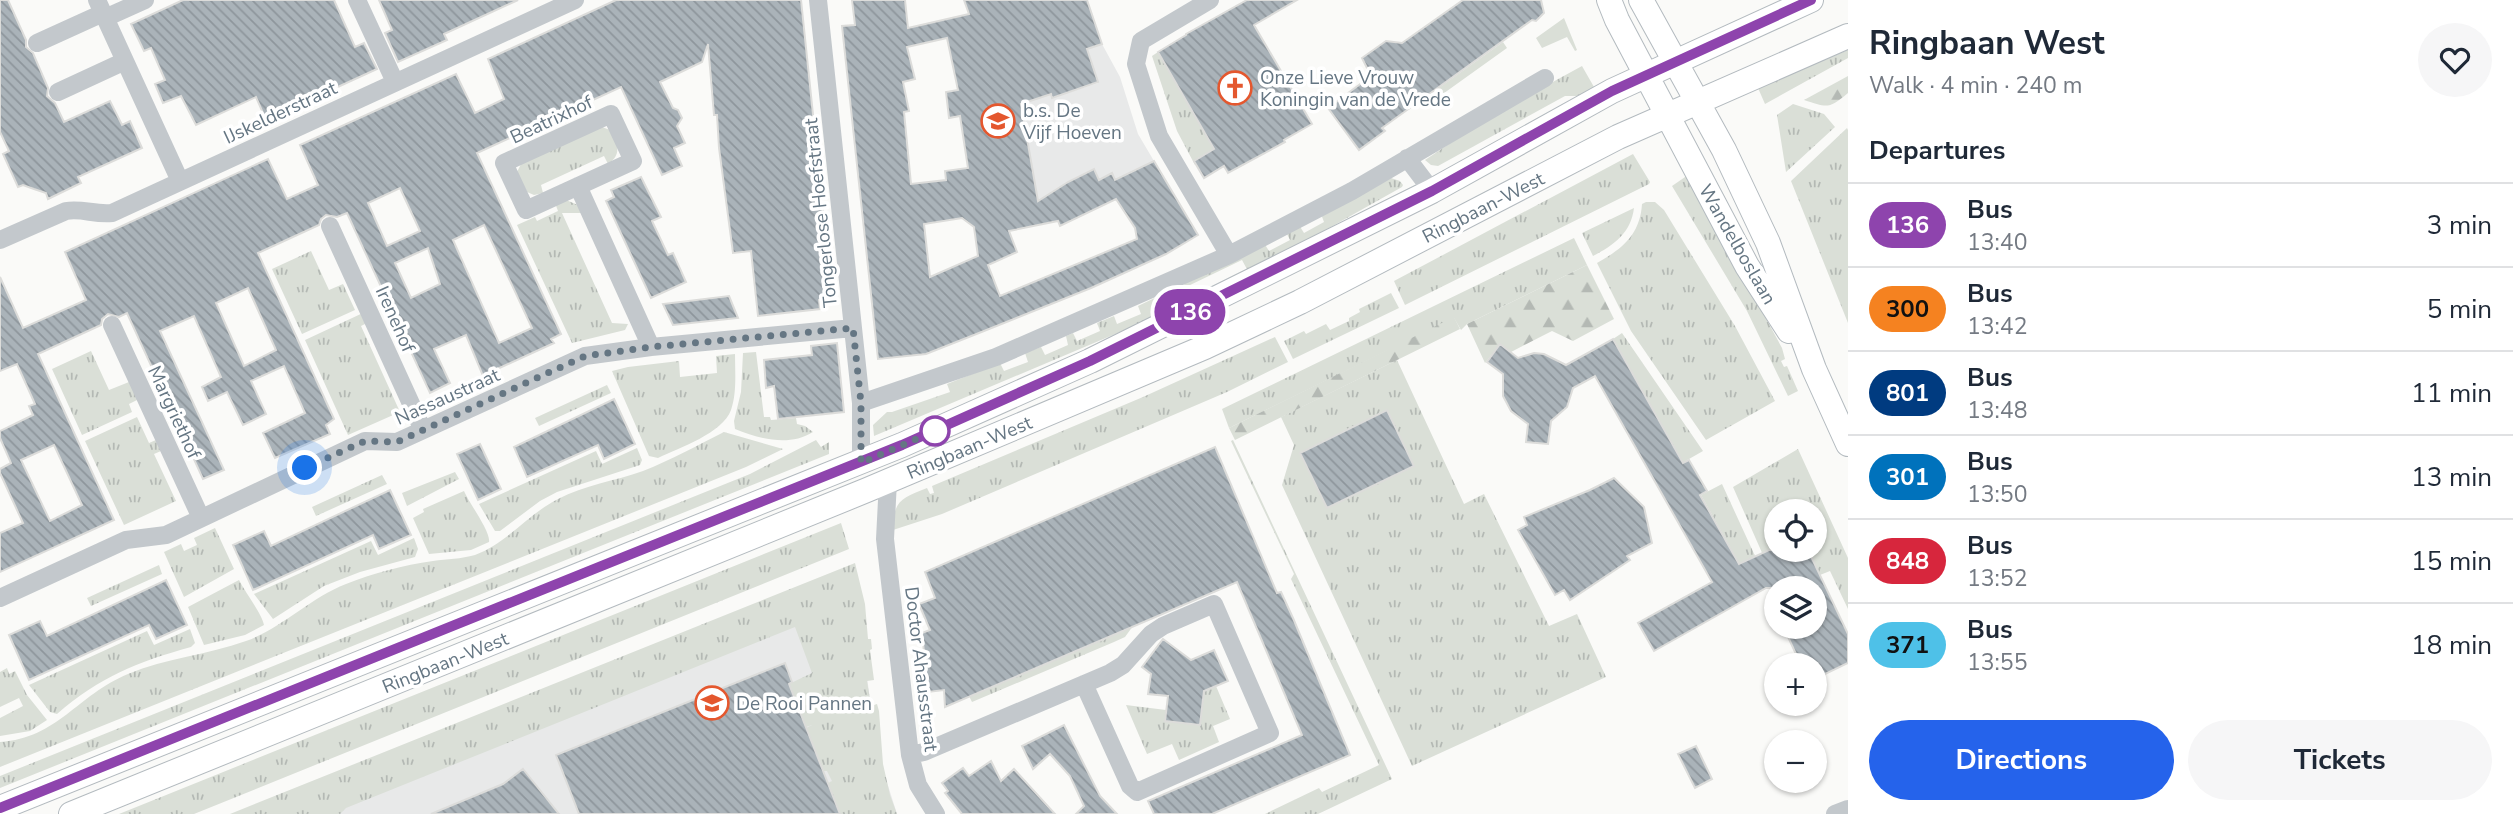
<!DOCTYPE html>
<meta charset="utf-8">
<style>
:root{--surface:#fff;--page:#f6f6f7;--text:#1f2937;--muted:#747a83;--line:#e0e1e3;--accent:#2563eb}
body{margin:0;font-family:"Nunito Sans",sans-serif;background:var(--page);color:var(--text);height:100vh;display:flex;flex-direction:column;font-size:26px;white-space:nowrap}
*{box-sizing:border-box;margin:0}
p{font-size:23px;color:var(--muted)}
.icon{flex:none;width:38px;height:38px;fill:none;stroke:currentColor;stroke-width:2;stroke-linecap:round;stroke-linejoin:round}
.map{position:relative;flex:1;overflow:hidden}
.side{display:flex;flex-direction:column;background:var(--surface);width:665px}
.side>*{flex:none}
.badge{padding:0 14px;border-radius:23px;font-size:24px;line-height:46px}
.tools{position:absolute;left:1764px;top:499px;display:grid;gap:14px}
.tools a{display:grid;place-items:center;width:63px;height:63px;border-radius:50%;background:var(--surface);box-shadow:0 2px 5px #0004;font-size:35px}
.you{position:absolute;width:35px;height:35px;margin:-18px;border:5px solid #fff;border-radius:50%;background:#1a73e8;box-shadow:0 0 0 10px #1a73e833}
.map>.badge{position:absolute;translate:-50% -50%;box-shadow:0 0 0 4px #fff}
h2{padding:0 21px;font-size:26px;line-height:63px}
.round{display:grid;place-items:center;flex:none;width:74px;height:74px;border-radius:37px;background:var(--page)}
.summary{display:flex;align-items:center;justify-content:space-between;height:119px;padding:0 21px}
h1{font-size:33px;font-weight:700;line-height:52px}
.button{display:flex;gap:14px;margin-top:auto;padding:14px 21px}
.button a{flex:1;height:80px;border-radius:42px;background:var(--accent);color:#fff;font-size:28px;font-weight:700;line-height:80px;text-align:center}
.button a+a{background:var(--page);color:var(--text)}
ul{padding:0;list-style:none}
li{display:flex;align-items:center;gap:21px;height:84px;padding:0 21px;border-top:2px solid var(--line)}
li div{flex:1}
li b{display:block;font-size:26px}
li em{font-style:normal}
li .badge{min-width:77px;font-weight:700;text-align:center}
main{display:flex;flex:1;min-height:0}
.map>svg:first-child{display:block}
.built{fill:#e8e9e9}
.grass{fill:url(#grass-tufts)}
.forest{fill:url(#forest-firs)}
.building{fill:url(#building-back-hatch);stroke:#dcdcda;stroke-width:2;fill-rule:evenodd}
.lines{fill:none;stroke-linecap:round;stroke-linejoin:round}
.secondary-casing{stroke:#b3babf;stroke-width:26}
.street{stroke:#c3c8cc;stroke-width:18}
.secondary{stroke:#fff;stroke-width:24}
.line-casing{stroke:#fff;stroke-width:16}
.line{stroke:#8e44ad;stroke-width:10}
.walk{stroke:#657683;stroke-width:7;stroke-dasharray:0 12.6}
.stop-dot{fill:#fff;stroke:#8e44ad;stroke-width:3.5}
.labels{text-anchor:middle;stroke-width:7;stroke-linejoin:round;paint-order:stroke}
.poi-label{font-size:19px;fill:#657683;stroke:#fff;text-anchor:start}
.street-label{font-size:19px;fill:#657683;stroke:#fff}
</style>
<main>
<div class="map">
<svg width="1848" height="814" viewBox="0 0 1848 814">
<defs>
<pattern id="grass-tufts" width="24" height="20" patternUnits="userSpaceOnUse" patternTransform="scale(1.75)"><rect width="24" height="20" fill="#dadfd7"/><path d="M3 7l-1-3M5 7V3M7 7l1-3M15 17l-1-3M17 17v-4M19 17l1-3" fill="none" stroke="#b4b9b4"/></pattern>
<pattern id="forest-firs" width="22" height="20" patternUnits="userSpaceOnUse" patternTransform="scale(1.75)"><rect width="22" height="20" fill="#dadfd7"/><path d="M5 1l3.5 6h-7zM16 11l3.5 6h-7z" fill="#b4b9b4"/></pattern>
<pattern id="building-back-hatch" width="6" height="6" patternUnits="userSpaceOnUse" patternTransform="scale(1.75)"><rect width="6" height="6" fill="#aab3b9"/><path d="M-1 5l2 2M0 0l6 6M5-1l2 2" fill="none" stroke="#8e969c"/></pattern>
</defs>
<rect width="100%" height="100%" fill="#fafaf8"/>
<path class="built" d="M1102,44l18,33 18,57 16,27 -39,19 -3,-7 -13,7 -5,-10 -56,31 -17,-97 30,-10 1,4 46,-15 -9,-27 -5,-6z
M857,602l14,105 14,69 12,38h-603z"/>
<path class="grass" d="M1564,18l13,32 -2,1 -8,-14 -25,11 -6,-10z
M1503,42l4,6 -67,48 -4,-6z
M1848,50v8l-83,46 -7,-16z
M1158,52l59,101 -4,2 -6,-2 -9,5 -3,7 -18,-34 -25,-75z
M1582,66l12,21 -16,9h-13l-127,70 -7,-1 -6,-5 69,-46z
M1793,104l31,10 11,13 -49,45 -9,-57z
M602,127l8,3c7,13 13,24 -2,34l-4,-8 -63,29 2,8 -9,2 -7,-3 -10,-20 4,-8z
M1847,128l1,2v193l-57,-142z
M1633,154l17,28 -1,2 -244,121 -11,-24z
M1688,175l94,173 3,11 -4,2 3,6 3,-1 11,25 -10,5 -41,-85 -75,-125z
M1391,178l9,3 3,4 -1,2 -153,86 -7,-13 -56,27 -2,-3 80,-41 5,8 21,-11 -4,-8 13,-7 5,8 20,-11 -3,-8z
M566,200l12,5 6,8h-22l50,110 16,1 -3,6 -53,13 -55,-118 18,-8 2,4 21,-10 -3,-8z
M1646,202h9l9,8 71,116 40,75 -69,39 -75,-109 -34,-68c25,-14 43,-28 45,-59z
M1634,208c-3,25 -20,37 -41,48l-11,-23z
M1574,238l13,27 -120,59 -6,6 -7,-12 -225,110 -7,-19z
M311,251l18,39 14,-6 12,26 -53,24 -30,-65z
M1165,293l7,17 -298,126 -1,-11 14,-13h5l58,-20 -3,-8 53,-21 4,8 24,-9 -3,-9 16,-6 4,8 23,-10 -2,-9 7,-3 4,8 23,-10 -3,-8 17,-7 3,8 24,-10 -3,-8z
M1391,293l8,15 -106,51 -9,-18 20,-10 2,3 20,-10 4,6 19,-9v-3l11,-6 -1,-3z
M365,312l4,10 -8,4 39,86 -52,23 -43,-95z
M1622,333l81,118 -21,12 -69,-124z
M1275,337l13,25 -61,30 -285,122 -49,16c0,-30 9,-32 34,-42l3,6 4,-1 -2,-7 211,-89z
M91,351l18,39 20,-8 10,17 -10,5 3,8 -50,23 -30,-66z
M756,352l8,65h6l1,3 25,-2 1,6 8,2 8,6c-24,15 -53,7 -78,-3l-1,-8 7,-29 2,-39z
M735,354c0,18 2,39 -4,56 -8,23 -52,38 -73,48l-9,-2 -37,-85 16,-4 51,-6 1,16 37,-4 -1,-17z
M1397,360l67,144 20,-10 65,132 28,-12 29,63 -194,89 -130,-281 12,-40 -13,-28z
M607,385l4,8 -72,33 -4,-8z
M137,417l12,26 7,-3 5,11 -7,3 22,47 -52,24 -39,-84z
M724,432l59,17 -37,18 -746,300v-25c58,-4 77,-47 128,-68 38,-16 79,-19 118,-33 36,-13 64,-43 100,-57 28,-11 57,-19 87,-23 14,-2 28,-2 42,-6 31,-11 53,-41 83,-56 26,-14 57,-18 85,-28 28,-11 55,-26 81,-39z
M816,440l5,7 8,-5v12l-829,334v-12l750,-302z
M1233,440l159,339 -74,35h-53l54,-26 3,4 57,-27 -88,-186 3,-5 -63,-133z
M637,448l5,12 -2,5 -83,27 -17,9 -40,30h-5l-16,-27 117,-53 6,13z
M1798,449l50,109v51l-18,-38 -10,4 -12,-25h7v-39h-39v35l-12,6 -1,3 -30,-68z
M455,472l4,7 -52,27 -5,-13z
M382,475l5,9 -71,32 -4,-9z
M1722,484l34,74 -16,7 -39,-70z
M464,491c5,12 27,41 25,51l-18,8 -42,4 -16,-36 11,-6 -1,-3z
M841,523l8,26 -655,265h-75z
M215,528l19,41 -50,28 -20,-45 17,-8 3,7 13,-6 -3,-7z
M414,538l4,11 -3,8 -55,15 -36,14 -51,33 -19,-25 117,-53 7,14z
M855,563l10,41 3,35h3l1,10 -2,1 4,30 -7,1 4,25 6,-2 2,7 4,53 7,31 7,19h-57l-12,-31 4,-2 -5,-10h-3l-18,-43 6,-3 -6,2 -17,-43 23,-11 -17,-46 -449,181 -6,6h-110z
M159,565l3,9 -71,32 -4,-8z
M239,580c6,12 23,34 25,45l-19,10 -41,10 -16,-38z
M1133,626l-8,11 -11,5 -142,60 -3,-6z
M190,629l5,14 -4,4c-54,15 -91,30 -134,67l-7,-2 -21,-27 118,-54 7,14z
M7,668l2,6 6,-3 12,24 20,25 -17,11 -30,5v-18l23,-12 -4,-8 -19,9v-35z
M1216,686l14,33 -17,7 6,16 -40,18 -7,-16 -25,10 -21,-49 40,5 -1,11 35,4 4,-34z"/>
<path class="forest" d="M1848,76v17c-20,17 -21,14 -44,7z
M1587,265l27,54 -41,22 -21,-10 -41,21 -11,-8 -15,19 -18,-39z
M1454,317l6,12 -225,111 -6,-12z"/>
<path class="building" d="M0,0h8l18,40v7l7,6 15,35 -1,8 8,7 9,19 46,-21 12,24 8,-4 12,27 -64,29 3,6 -33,16 -2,-6 -12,-4 -11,-4 -5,2 -15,-33 6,-3 -9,-19z
M183,0h151l21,47 9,-4 13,26 -111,51 -10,-23 -60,28 -15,-29 -18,7 -8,-19 10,-4 -14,-32 -7,3 -13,-27z
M379,0h139l-74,34 3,6 -49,22 -13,-29 7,-3z
M616,0h185l31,296 -13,4 1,9 -62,7 -7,-65 -18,2 -14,-105 -2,-33h-3l-6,-71 -6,18 -42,20 13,26 5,2 4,8 -5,8 8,17 -11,5 8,18 -20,9 -41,-88 -144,66 84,181 -10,5 3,4 -59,27 -12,6 -17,-41 -32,14 16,34 -20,10 -83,-180 -10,4 -11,-2 -5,4 -2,6 -61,28 76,166 -8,6 4,9 -55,24 -12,-25 42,-20 -21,-47 -33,15 15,33 -23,11 -16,-33 -19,9 -6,-14 19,-10 -27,-61 -34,15 64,139 -21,9 -76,-166 -8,4 -11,-3 -6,5 -1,6 -63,29 76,166 -114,52v-39l23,-10 -23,-50v-4l11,-6 -11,-25v-7l33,-16 -4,-9 6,-2 -18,-40 -17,7v-94l23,51 63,-28 -21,-48 203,-93 19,40 31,-14 -18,-40 156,-71 19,39 29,-14 -16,-40zM400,188l20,43 -33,15 -19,-43zM484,225l48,103 -33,15 -46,-103zM428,248l12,36 -29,14 -16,-35zM248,288l28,62 -32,16 -28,-63zM54,445l28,60 -32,16 -29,-61z
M852,0h53l3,28 61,-14 -5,-14h123l15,44 -15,5 11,33 -46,16 -1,-4 -30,10 17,97 30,-19 26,-13 5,11 13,-7 3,7 39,-19 44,74 -32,19 -75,34 -107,43 -58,23 -48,5 -36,-333 13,-1zM947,38l11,52 -12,2 3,26 11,-2 8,52 -23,3 1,9 -35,4 -7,-72 5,-1 -6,-29 12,-3 -8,-32zM1116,199l19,29 2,11 -137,57 -12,-31 29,-13 -8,-21 49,-10 2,5zM962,218l12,9 4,29 -48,21 -6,-53z
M1247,0h50l-43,25 58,99 -28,16 1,2 -57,31 -4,-7 -20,12 -10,-17 20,-12 -56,-97 28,-17v-1z
M1463,0h78l3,13 -8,8 -4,-1 -150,108 3,3 -26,19 -31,-42 43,-32 -9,-18 24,-17 16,2z
M641,177l20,40 -9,4 16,34 5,-2 13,29 -35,16 -45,-97 8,-4 -3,-7z
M729,296l9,22 -65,7 -10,-21z
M1613,339l70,124 6,-3 18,31 -7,4 39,69 30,-14h39l40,84v29l-33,16v-14h-14l-18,-39h32v-38h-49l-112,63 -16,-28 74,-41 -117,-206 -22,12 -6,19 -16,14 -3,23 -22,-2 2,-18 -17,-13 -8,-15v-22l-16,-12 13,-18 18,14 16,-5 10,1 22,11z
M837,343l7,69 -66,7 -4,-33 -8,2 -2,-28 48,-5 -1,-9z
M614,399l21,45 -31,15 -6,-14 -71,32 -13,-30z
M1387,410l27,56 -87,42 -27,-55z
M480,444l21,45 -23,11 -21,-46z
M1215,447l62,146 4,-1 12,26 57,137 -138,59h-58l-6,-13 154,-66 -65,-153 -292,125 -1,-17 -16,2 -6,-59 8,-3 -11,-26 16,-6 -10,-26z
M1614,478l30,29 8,36 -25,13 3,4 -60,40 -6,-10 -9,5 -37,-65 9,-5 -3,-8 66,-27z
M390,490l21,45 -32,14 -6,-14 -120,55 -20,-45 31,-14 7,15z
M166,580l21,45 -31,14 -7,-14 -120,55 -20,-45 31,-14 7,15z
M1163,639l28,21 23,-10 14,31 -24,10 -4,34 -35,-4 3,-25 -20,-2 3,-20 -9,-7z
M785,663l7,19 -3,2 51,130h-261l-23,-59z
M1064,725l36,71 17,18h-41l8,-8 -14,-30 -20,-22 -17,15 -11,-23z
M1696,746l16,33 -17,9 -17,-34z
M991,761l10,20 13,-12 41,45h-93l-17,-21 3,-2 -6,-8 21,-15 6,8z
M523,769l36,45h-128l72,-30z"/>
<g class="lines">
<defs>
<path id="secondary" d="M1609,0l8,20 130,246 42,65
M1641,0l83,150 44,93 46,126 34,75
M0,808l902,-363 188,-84 342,-170 180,-100 199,-91
M71,814l796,-324 338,-143 95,-45 318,-165 230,-101"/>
</defs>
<use href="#secondary" class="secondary-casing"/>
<path class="street" d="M97,0l83,181
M357,0l38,82
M818,0l43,403v60
M1210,0l-69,41 -5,23 23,72 70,119
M105,18l40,-18
M37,43l66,-30
M58,92l67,-31
M611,114l22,47 -107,49 -22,-47z
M1407,158l25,33
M578,186l73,161
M330,226l93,204
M0,240l66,-29c16,-3 29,4 46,2l463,-213
M112,325l89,193
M861,403l135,-46 233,-102 123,-64 193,-113
M888,481l-3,58 25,216 8,30 18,29
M0,598l126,-58 40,-5 199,-94 32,1 188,-86 66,-9 202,-19
M910,755l14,-3 186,-79 13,-8 28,-31 12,-8 51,-22 56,129 -133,59 -7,-6 -46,-102
M1835,814l13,-5"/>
<use href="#secondary" class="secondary"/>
</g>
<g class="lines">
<defs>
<path id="line" d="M0,808l902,-363 188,-84 342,-170 180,-100 199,-91"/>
</defs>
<use href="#line" class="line-casing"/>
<use href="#line" class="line"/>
<path class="walk" d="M305,468l60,-27 32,1 188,-86 66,-9 202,-19 8,75v60l74,-32"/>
</g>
<defs>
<symbol id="church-ring" viewBox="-11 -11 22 22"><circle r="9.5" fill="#fff" stroke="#e4572e" stroke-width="1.5"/><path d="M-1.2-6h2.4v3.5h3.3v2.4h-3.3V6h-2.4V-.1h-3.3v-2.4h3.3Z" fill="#e4572e"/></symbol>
<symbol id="school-ring" viewBox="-11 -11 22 22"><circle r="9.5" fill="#fff" stroke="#e4572e" stroke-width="1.5"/><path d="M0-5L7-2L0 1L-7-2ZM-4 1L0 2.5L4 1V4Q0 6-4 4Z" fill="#e4572e"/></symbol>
<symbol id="university-ring" viewBox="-11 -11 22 22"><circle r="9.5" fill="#fff" stroke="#e4572e" stroke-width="1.5"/><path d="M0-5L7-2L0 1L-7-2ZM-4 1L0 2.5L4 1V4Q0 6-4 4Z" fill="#e4572e"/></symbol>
</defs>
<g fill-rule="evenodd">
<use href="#church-ring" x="1216" y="69" width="38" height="38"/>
<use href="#school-ring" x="979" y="102" width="38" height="38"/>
<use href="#university-ring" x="693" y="684" width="38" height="38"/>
</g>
<circle class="stop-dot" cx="935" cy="431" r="14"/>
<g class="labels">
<g class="poi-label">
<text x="1260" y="84">Onze Lieve Vrouw<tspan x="1260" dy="22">Koningin van de Vrede</tspan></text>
<text x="1023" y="117">b.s. De<tspan x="1023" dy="22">Vijf Hoeven</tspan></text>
<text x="736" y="710">De Rooi Pannen</text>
</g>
<g class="street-label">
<text transform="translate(280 112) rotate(-25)" y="7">IJskelderstraat</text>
<text transform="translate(551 119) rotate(-25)" y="7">Beatrixhof</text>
<text transform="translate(1483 207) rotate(-27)" y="7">Ringbaan-West</text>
<text transform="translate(820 213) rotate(-96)" y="7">Tongerlose Hoefstraat</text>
<text transform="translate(1738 244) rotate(60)" y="7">Wandelboslaan</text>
<text transform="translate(396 319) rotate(66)" y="7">Irenehof</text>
<text transform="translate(447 396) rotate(-24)" y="7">Nassaustraat</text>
<text transform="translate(175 412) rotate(65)" y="7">Margriethof</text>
<text transform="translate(969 447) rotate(-23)" y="7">Ringbaan-West</text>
<text transform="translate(445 662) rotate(-22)" y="7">Ringbaan-West</text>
<text transform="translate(922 669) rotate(83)" y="7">Doctor Ahausstraat</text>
</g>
</g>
</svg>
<div class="tools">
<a><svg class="icon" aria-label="locate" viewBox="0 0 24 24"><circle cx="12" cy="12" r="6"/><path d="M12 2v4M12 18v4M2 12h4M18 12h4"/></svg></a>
<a><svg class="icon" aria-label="layers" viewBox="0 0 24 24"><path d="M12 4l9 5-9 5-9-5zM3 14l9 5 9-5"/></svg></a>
<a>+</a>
<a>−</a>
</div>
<div class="you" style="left:305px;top:468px"></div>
<b class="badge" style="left:1190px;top:312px;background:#8e44ad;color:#fff">136</b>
</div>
<section class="side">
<div class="summary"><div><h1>Ringbaan West</h1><p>Walk · 4 min · 240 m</p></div><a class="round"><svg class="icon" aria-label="heart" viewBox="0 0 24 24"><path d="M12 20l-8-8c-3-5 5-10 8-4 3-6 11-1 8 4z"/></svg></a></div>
<h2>Departures</h2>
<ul>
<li><span class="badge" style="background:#8e44ad;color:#fff">136</span><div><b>Bus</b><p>13:40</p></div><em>3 min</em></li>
<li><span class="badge" style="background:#f58220;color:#111">300</span><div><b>Bus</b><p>13:42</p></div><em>5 min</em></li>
<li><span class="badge" style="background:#003b80;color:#fff">801</span><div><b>Bus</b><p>13:48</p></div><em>11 min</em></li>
<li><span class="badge" style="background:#0072bc;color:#fff">301</span><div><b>Bus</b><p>13:50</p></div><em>13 min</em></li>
<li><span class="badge" style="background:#d7263d;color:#fff">848</span><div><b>Bus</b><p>13:52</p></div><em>15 min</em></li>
<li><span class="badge" style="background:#4ec1e8;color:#111">371</span><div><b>Bus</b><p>13:55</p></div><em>18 min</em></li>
</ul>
<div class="button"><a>Directions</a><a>Tickets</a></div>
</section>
</main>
